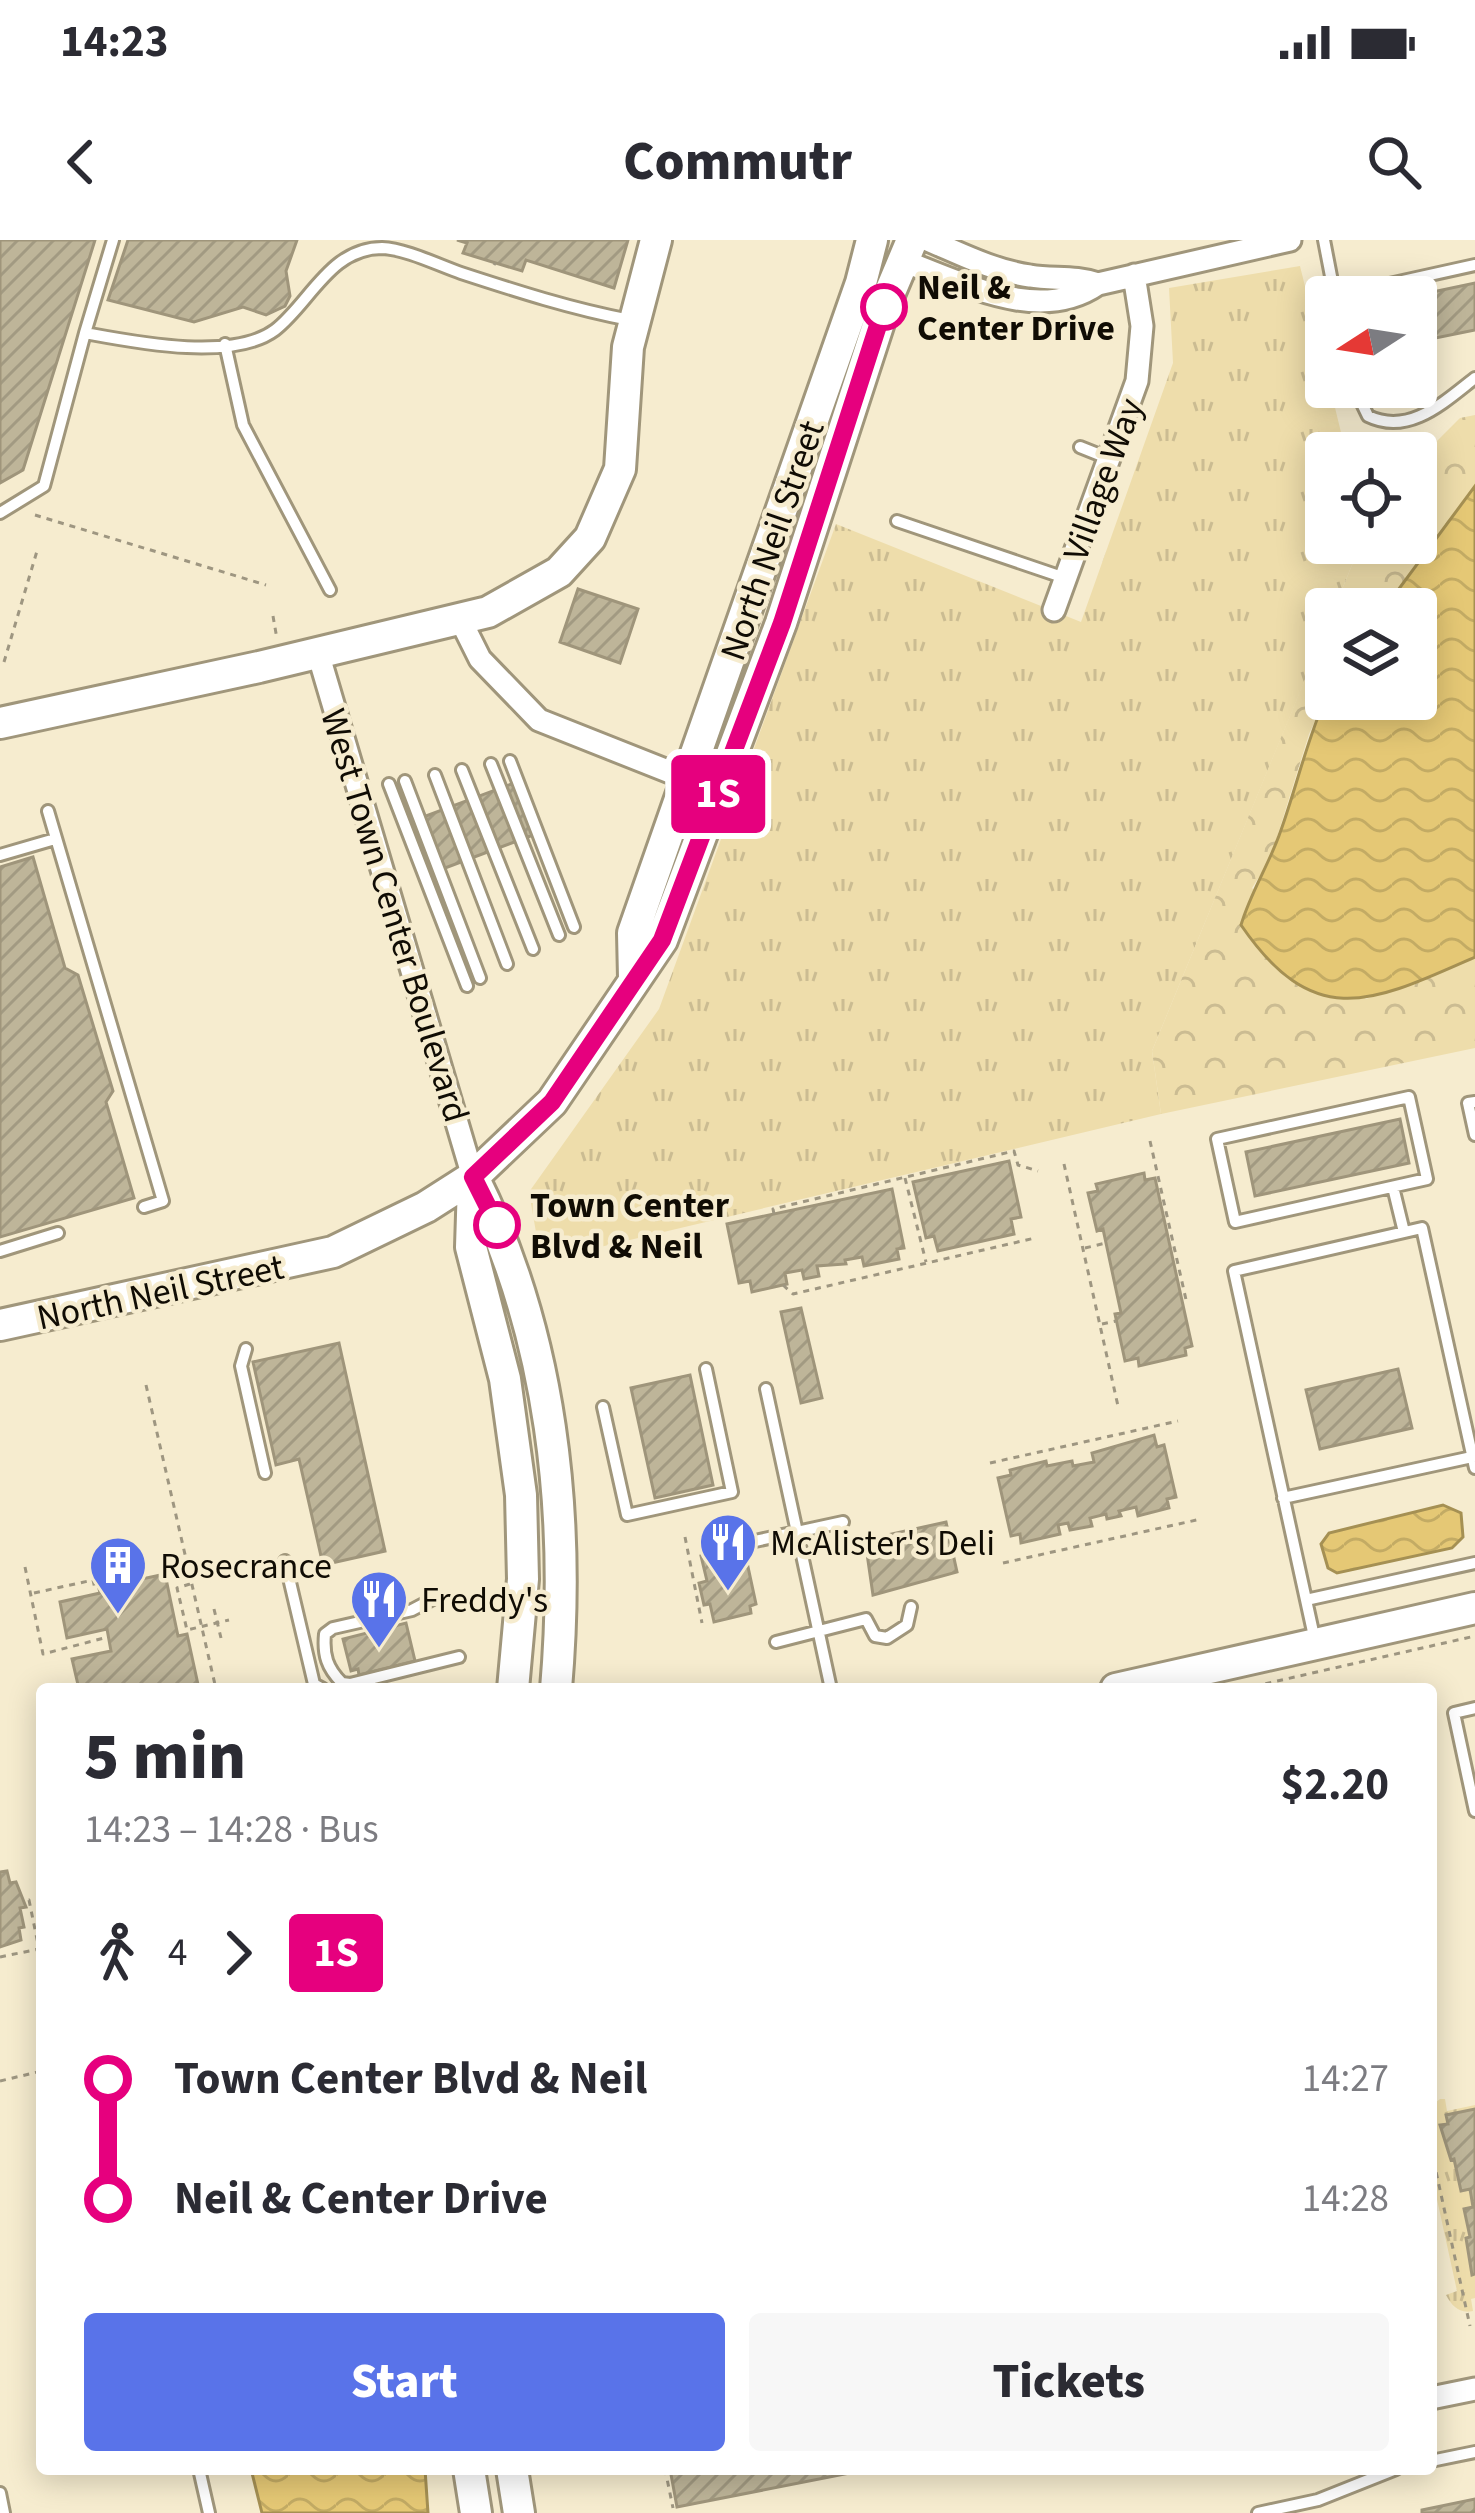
<!DOCTYPE html>
<meta charset="utf-8">
<style>
:root{--surface:#fff;--page:#f7f7f7;--text:#2b2b33;--muted:#7c7c81;--accent:#5973e9}
body{margin:0;font-family:"Source Sans 3",sans-serif;background:var(--page);color:var(--text);height:100vh;display:flex;flex-direction:column;font-size:45px;white-space:nowrap}
*{box-sizing:border-box;margin:0}
p{font-size:39px;color:var(--muted)}
.icon{flex:none;width:66px;height:66px;fill:none;stroke:currentColor;stroke-width:2;stroke-linecap:round;stroke-linejoin:round}
.map{position:relative;flex:1;overflow:hidden}
.side{position:absolute;left:36px;top:1443px;width:1401px;height:792px;display:flex;flex-direction:column;background:var(--surface);border-radius:12px;box-shadow:0 6px 30px #0003}
.side>*{flex:none}
.badge{padding:0 24px;border-radius:9px;font-size:42px;line-height:78px}
.needle{width:78px;rotate:258deg}
.fabs{position:absolute;left:1305px;top:36px;display:grid;gap:24px}
.fabs a{display:grid;place-items:center;width:132px;height:132px;border-radius:12px;background:var(--surface);box-shadow:0 6px 30px #0003;font-size:60px}
.map>.badge{position:absolute;translate:-50% -50%;box-shadow:0 0 0 6px #fff}
.legs{display:flex;align-items:center;gap:18px;height:132px;padding:0 48px;font-size:39px}
.legs p{margin-inline-start:auto}
.headline{display:flex;align-items:center;justify-content:space-between;height:204px;padding:0 48px}
h1{font-size:66px;font-weight:800;line-height:90px}
.cta{display:flex;gap:24px;margin-top:auto;padding:24px 48px}
.cta a{flex:1;height:138px;border-radius:12px;background:var(--accent);color:#fff;font-size:48px;font-weight:800;line-height:138px;text-align:center}
.cta a+a{background:var(--page);color:var(--text)}
ul{padding:0 48px;list-style:none}
li{display:flex;align-items:center;gap:42px;height:120px;font-size:45px}
li i{display:grid;place-items:center;width:18px;height:100%;margin:0 15px;background:currentColor}
li i::after{content:'';width:30px;height:30px;margin:-15px;border:9px solid;border-radius:50%;background:var(--surface)}
li p{margin-inline-start:auto}
li:first-child i{background:linear-gradient(#0000 50%,currentColor 0)}
li:last-child i{background:linear-gradient(currentColor 50%,#0000 0)}
.status{display:flex;justify-content:space-between;align-items:center;height:84px;padding:0 60px;background:var(--surface);direction:ltr}
.status svg{height:33px;fill:currentColor}
header{display:flex;justify-content:space-between;align-items:center;height:156px;padding:0 48px;background:var(--surface);font-size:54px;font-weight:800}
.map>svg:first-child{display:block}
.grass{fill:url(#grass-tufts)}
.forest{fill:url(#forest-crowns)}
.water{fill:url(#water-waves);stroke:#a59053;stroke-width:3}
.building{fill:url(#building-hatch);stroke:#9f957b;stroke-width:3}
.lines{fill:none;stroke-linecap:round;stroke-linejoin:round}
.lane-casing{stroke:#a0967b;stroke-width:16}
.street-casing{stroke:#a0967b;stroke-width:27}
.secondary-casing{stroke:#a0967b;stroke-width:36}
.path{stroke:#9e9681;stroke-width:3;stroke-dasharray:6 6;stroke-linecap:butt}
.lane{stroke:#fff;stroke-width:10}
.street{stroke:#fff;stroke-width:21}
.secondary{stroke:#fff;stroke-width:30}
.line-1-casing{stroke:#fff;stroke-width:27}
.line-1{stroke:#e6007e;stroke-width:18}
.stop-1-dot{fill:#fff;stroke:#e6007e;stroke-width:6}
.labels{text-anchor:middle;stroke-width:9;stroke-linejoin:round;paint-order:stroke}
.stop-label{font-size:36px;font-weight:bold;fill:#100c04;stroke:#f6eccf;text-anchor:start}
.street-label{font-size:36px;fill:#100c04;stroke:#f6eccf}
.poi-label{font-size:36px;fill:#100c04;stroke:#f6eccf;text-anchor:start}
</style>
<div class="status"><b>14:23</b><svg viewBox="0 0 49 12"><path d="M0 12V9h3v3zM5 12V6h3v6zM10 12V3h3v9zM15 12V0h3v12zM26 1h20v11H26zM47 4h2v5h-2z"/></svg></div>
<header><svg class="icon" aria-label="back" viewBox="0 0 24 24"><path d="M15 5l-7 7 7 7"/></svg>Commutr<svg class="icon" aria-label="search" viewBox="0 0 24 24"><circle cx="10" cy="10" r="6"/><path d="M15 15l6 6"/></svg></header>
<div class="map">
<svg width="1475" height="2273" viewBox="0 0 1475 2273">
<defs>
<pattern id="grass-tufts" width="24" height="20" patternUnits="userSpaceOnUse" patternTransform="scale(3)"><rect width="24" height="20" fill="#eeddab"/><path d="M3 7l-1-3M5 7V3M7 7l1-3M15 17l-1-3M17 17v-4M19 17l1-3" fill="none" stroke="#cbbc92"/></pattern>
<pattern id="forest-crowns" width="20" height="18" patternUnits="userSpaceOnUse" patternTransform="scale(3)"><rect width="20" height="18" fill="#eeddab"/><path d="M2 6a3 3 0 1 1 6 0M12 15a3 3 0 1 1 6 0" fill="none" stroke="#cbbc92"/></pattern>
<pattern id="water-waves" width="16" height="10" patternUnits="userSpaceOnUse" patternTransform="scale(3)"><rect width="16" height="10" fill="#e5c875"/><path d="M0 5q4-4 8 0t8 0" fill="none" stroke="#c3ab64"/></pattern>
<pattern id="building-hatch" width="6" height="6" patternUnits="userSpaceOnUse" patternTransform="scale(3)"><rect width="6" height="6" fill="#beb599"/><path d="M-1 1l2-2M0 6l6-6M5 7l2-2" fill="none" stroke="#a29a82"/></pattern>
</defs>
<rect width="100%" height="100%" fill="#f6eccf"/>
<path class="grass" d="M1300,26l26,105v16h4l16,66h-20v90h35l-27,66h-8v20l-174,422 9,63 -620,147 -12,-69 130,-183 177,-485 245,98 92,-259 -4,-75z
M1440,1859h5l2,12 28,-6v193l-4,1 2,12c-14,3 -21,-5 -27,-16l11,-4 -26,-119v-66z"/>
<path class="forest" d="M1475,175v71l-91,123h-50l27,-66h55v-81l44,-44z
M1326,388v69l-17,37 -39,126 -18,28 114,111 109,-42v91l-314,66 -9,-63z"/>
<path class="water" d="M1475,246v471c-102,45 -160,76 -234,-32 10,-34 29,-62 40,-95 16,-45 26,-90 45,-133l90,2v-90h-32z
M1443,1265l18,8 2,24 -11,11 -115,25 -9,-5 -7,-24 8,-11z
M251,2229h174l3,44h-166z"/>
<path class="building" d="M0,0h95l-72,230 -23,13z
M128,0h169l-11,31 4,25 -5,10 -19,9 -23,-8 -49,15 -86,-22z
M128,0h169l-11,31 4,25 -5,10 -19,9 -23,-8 -49,15 -86,-22z
M457,0h171l-14,48 -88,-28 -4,11 -59,-18 4,-10z
M457,0h171l-14,48 -88,-28 -4,11 -59,-18 4,-10z
M1475,43v47l-59,12v-45h-7z
M1416,141l4,19 -32,6 -3,-10 -10,2 -3,-11h44z
M578,349l60,20 -18,54 -60,-21z
M514,543l19,52 -104,39 -19,-52z
M33,617l32,111 13,7 35,116 -7,11 28,96 -134,39v-370z
M1400,879l9,44 -154,33 -9,-44z
M1009,921l12,56 -10,2 3,15 -76,17 -4,-15 -8,2 -13,-56z
M1144,933l1,7 10,-2 37,168 -7,2 1,7 -47,11 -1,-8 -13,3 -10,-47 6,-1 -18,-84 -6,2 -9,-38 10,-2 -2,-7z
M892,949l12,59 -7,1 2,10 -35,7 -2,-9 -17,3 1,4 -29,2 2,10 -15,3 -2,-9 -17,3 2,11 -35,8 -2,-11 -11,2 -12,-59z
M801,1068l21,90 -21,5 -20,-91z
M339,1103l46,208 -62,14 -24,-106 -23,6 -23,-103z
M1398,1129l14,59 -92,21 -14,-59z
M690,1135l23,110 -58,13 -24,-110z
M1154,1195l3,12 7,-2 12,52 -9,2 2,9 -31,8 -2,-9 -17,4 2,5 -14,3 -1,-5 -16,4 2,8 -22,4 -2,-7 -10,2 2,9 -39,9 -1,-9 -9,2 -13,-58 13,-3 -1,-5 36,-9 1,5 25,-5 1,5 21,-4 -2,-9z
M946,1282l11,50 -84,23 -8,-55z
M737,1308l4,21 7,-2 8,37 -6,2 1,7 -37,9 -4,-18 -6,1 -5,-22 8,-2 -6,-25z
M124,1326l4,16 37,-8 13,62 9,-2 12,55h-120l-7,-30 39,-8 -4,-22 -40,9 -7,-36 40,-9 -5,-21z
M406,1383l9,38 -56,14 -1,-6 -7,2 -8,-32z
M7,1631l3,12 6,-1 10,25 -6,1 4,19 -5,1 2,12 -21,7v-75z
M1475,1869v165l-3,1 -6,-37 4,-1 -6,-28 9,-2 -3,-18 -9,2 -7,-32 -3,1 -11,-35 8,-1 -2,-9z
M670,2229h200l-193,38z
M1475,2259v14h-53v-3z"/>
<g class="lines">
<defs>
<path id="lane" d="M1324,0l11,57
M1335,56l140,-31
M85,93l28,-93
M225,104l18,81 87,165
M1354,147l14,29c41,20 76,-14 107,-38
M1080,207l30,12
M0,273l44,-27 41,-153c49,9 147,29 190,-3 35,-27 55,-82 107,-82 24,1 56,17 79,25 55,18 111,36 169,47
M897,281l168,57
M510,521l64,166
M491,524l68,171
M462,530l71,179
M435,535l72,189
M405,541l75,197
M389,544l78,202
M48,571l115,390 -19,6
M0,615l55,-16
M1409,857l18,82 -192,43 -18,-83z
M1475,862l-7,1 7,32
M1393,947l11,45
M0,1011l58,-18
M246,1109l-5,17 24,107
M766,1149l65,300
M603,1167l24,108 105,-23 -26,-123
M1283,1258l189,-41
M755,1301l88,-19
M285,1321l29,123 9,5
M433,1359l-21,11 -79,18 -8,6c-2,21 2,34 17,49l8,1 109,-27
M1306,1360l169,-37
M1315,1401l-81,-370 188,-43 53,240
M776,1402l90,-23 9,17 12,2 20,-13 4,-18
M1475,1468l-21,5 21,98
M1431,2221l44,-9
M199,2229l10,44
M0,2253l4,20
M1258,2273l60,-13 78,-31"/>
<path id="street" d="M928,0c33,14 66,31 102,36 23,4 45,0 68,8
M903,21c59,21 136,64 195,23l192,-44
M1054,370l83,-229 5,-55 -8,-51
M460,379l20,40 59,61 179,71
M318,413l155,524
M1431,2158l44,-9"/>
<path id="secondary" d="M0,483l259,-56 229,-55 71,-40 31,-34 30,-69 8,-122 28,-107
M634,738l-1,-45 228,-650 11,-43
M473,937c79,157 98,338 83,512
M473,943l-2,64 34,132 16,116 2,84 -10,110
M0,1085l333,-73 93,-45 47,-30 79,-75 110,-162 119,-317 104,-319 27,-64
M1116,1449l359,-81
M469,2229l7,44
M512,2229l7,44"/>
</defs>
<use href="#lane" class="lane-casing"/>
<use href="#street" class="street-casing"/>
<use href="#secondary" class="secondary-casing"/>
<path class="path" d="M494,25l1,-2
M35,275l231,70
M273,376l4,23
M4,422l33,-111
M1150,901l37,163
M1064,924l54,242
M905,938l21,84
M774,974l-1,-5 241,-58 4,14 20,6
M1085,1008l21,-5
M783,1045l10,9 242,-56
M1102,1084l14,-3
M146,1145l70,304
M990,1223l188,-42
M685,1297l17,86
M1003,1323l198,-44
M25,1327l18,87 65,-17
M190,1344l-13,4 10,42 42,-10
M34,1353l59,-13 2,9
M214,1369l7,29
M1242,1449l233,-53
M0,1717l39,-8 -10,-49 -4,1
M0,1841l42,-10
M1431,1909l39,177
M665,2229l8,39"/>
<use href="#lane" class="lane"/>
<use href="#street" class="street"/>
<use href="#secondary" class="secondary"/>
</g>
<g class="lines">
<defs>
<path id="line-1" d="M497,985l-24,-48 79,-75 110,-162 120,-317 102,-316"/>
</defs>
<use href="#line-1" class="line-1-casing"/>
<use href="#line-1" class="line-1"/>
</g>
<defs>
<symbol id="restaurant-pin" viewBox="-11 -11 22 30"><path d="M0 17L-7.5 6A9.5 9.5 0 1 1 7.5 6Z" fill="#5973e9" stroke="#f6eccf"/><path d="M-5-6h1v4h1v-4h1v4h1v-4h1v5L-1.5 .5V6h-2V.5L-5-1ZM5-6V6H3V1.5H1.5Q1.5-4 5-6Z" fill="#fff"/></symbol>
<symbol id="building-pin" viewBox="-11 -11 22 30"><path d="M0 17L-7.5 6A9.5 9.5 0 1 1 7.5 6Z" fill="#5973e9" stroke="#f6eccf"/><path d="M-4-6H4V6H1V3H-1V6H-4ZM-2.5-4.3h1.7v1.8h-1.7ZM.8-4.3h1.7v1.8H.8ZM-2.5-1h1.7V.8h-1.7ZM.8-1h1.7V.8H.8Z" fill="#fff"/></symbol>
</defs>
<g fill-rule="evenodd">
<use href="#restaurant-pin" x="695" y="1269" width="66" height="90"/>
<use href="#building-pin" x="85" y="1292" width="66" height="90"/>
<use href="#restaurant-pin" x="346" y="1326" width="66" height="90"/>
</g>
<g class="stop-1-dot">
<circle cx="884" cy="67" r="21"/>
<circle cx="497" cy="985" r="21"/>
</g>
<g class="labels">
<g class="stop-label">
<text x="917" y="59">Neil &amp;<tspan x="917" dy="41">Center Drive</tspan></text>
<text x="530" y="977">Town Center<tspan x="530" dy="41">Blvd &amp; Neil</tspan></text>
</g>
<g class="street-label">
<text transform="translate(1102 239) rotate(-70)" y="13">Village Way</text>
<text transform="translate(771 300) rotate(-71)" y="13">North Neil Street</text>
<text transform="translate(396 675) rotate(73)" y="13">West Town Center Boulevard</text>
<text transform="translate(160 1051) rotate(-12)" y="13">North Neil Street</text>
</g>
<g class="poi-label">
<text x="770" y="1315">McAlister's Deli</text>
<text x="160" y="1338">Rosecrance</text>
<text x="421" y="1372">Freddy's</text>
</g>
</g>
</svg>
<div class="fabs">
<a><svg class="needle" viewBox="-14 -14 28 28"><path d="M0-13l5 13h-10z" fill="#e53935"/><path d="M0 13l5-13h-10z" fill="#7c7c81"/></svg></a>
<a><svg class="icon" aria-label="locate" viewBox="0 0 24 24"><circle cx="12" cy="12" r="6"/><path d="M12 2v4M12 18v4M2 12h4M18 12h4"/></svg></a>
<a><svg class="icon" aria-label="layers" viewBox="0 0 24 24"><path d="M12 4l9 5-9 5-9-5zM3 14l9 5 9-5"/></svg></a>
</div>
<b class="badge" style="left:718px;top:554px;background:#e6007e;color:#fff">1S</b>
<section class="side">
<div class="headline"><div><h1>5 min</h1><p>14:23 – 14:28 · Bus</p></div><b>$2.20</b></div>
<div class="legs"><svg class="icon" aria-label="walk" viewBox="0 0 24 24"><circle cx="13" cy="4" r="2"/><path d="M13 8l-2 6 4 7M11 14l-3 7M7 12l3-4h3l4 4"/></svg>4<svg class="icon" aria-label="forward" viewBox="0 0 24 24"><path d="M9 5l7 7-7 7"/></svg><b class="badge" style="background:#e6007e;color:#fff">1S</b></div>
<ul>
<li><i style="color:#e6007e"></i><b>Town Center Blvd &amp; Neil</b><p>14:27</p></li>
<li><i style="color:#e6007e"></i><b>Neil &amp; Center Drive</b><p>14:28</p></li>
</ul>
<div class="cta"><a>Start</a><a>Tickets</a></div>
</section>
</div>
